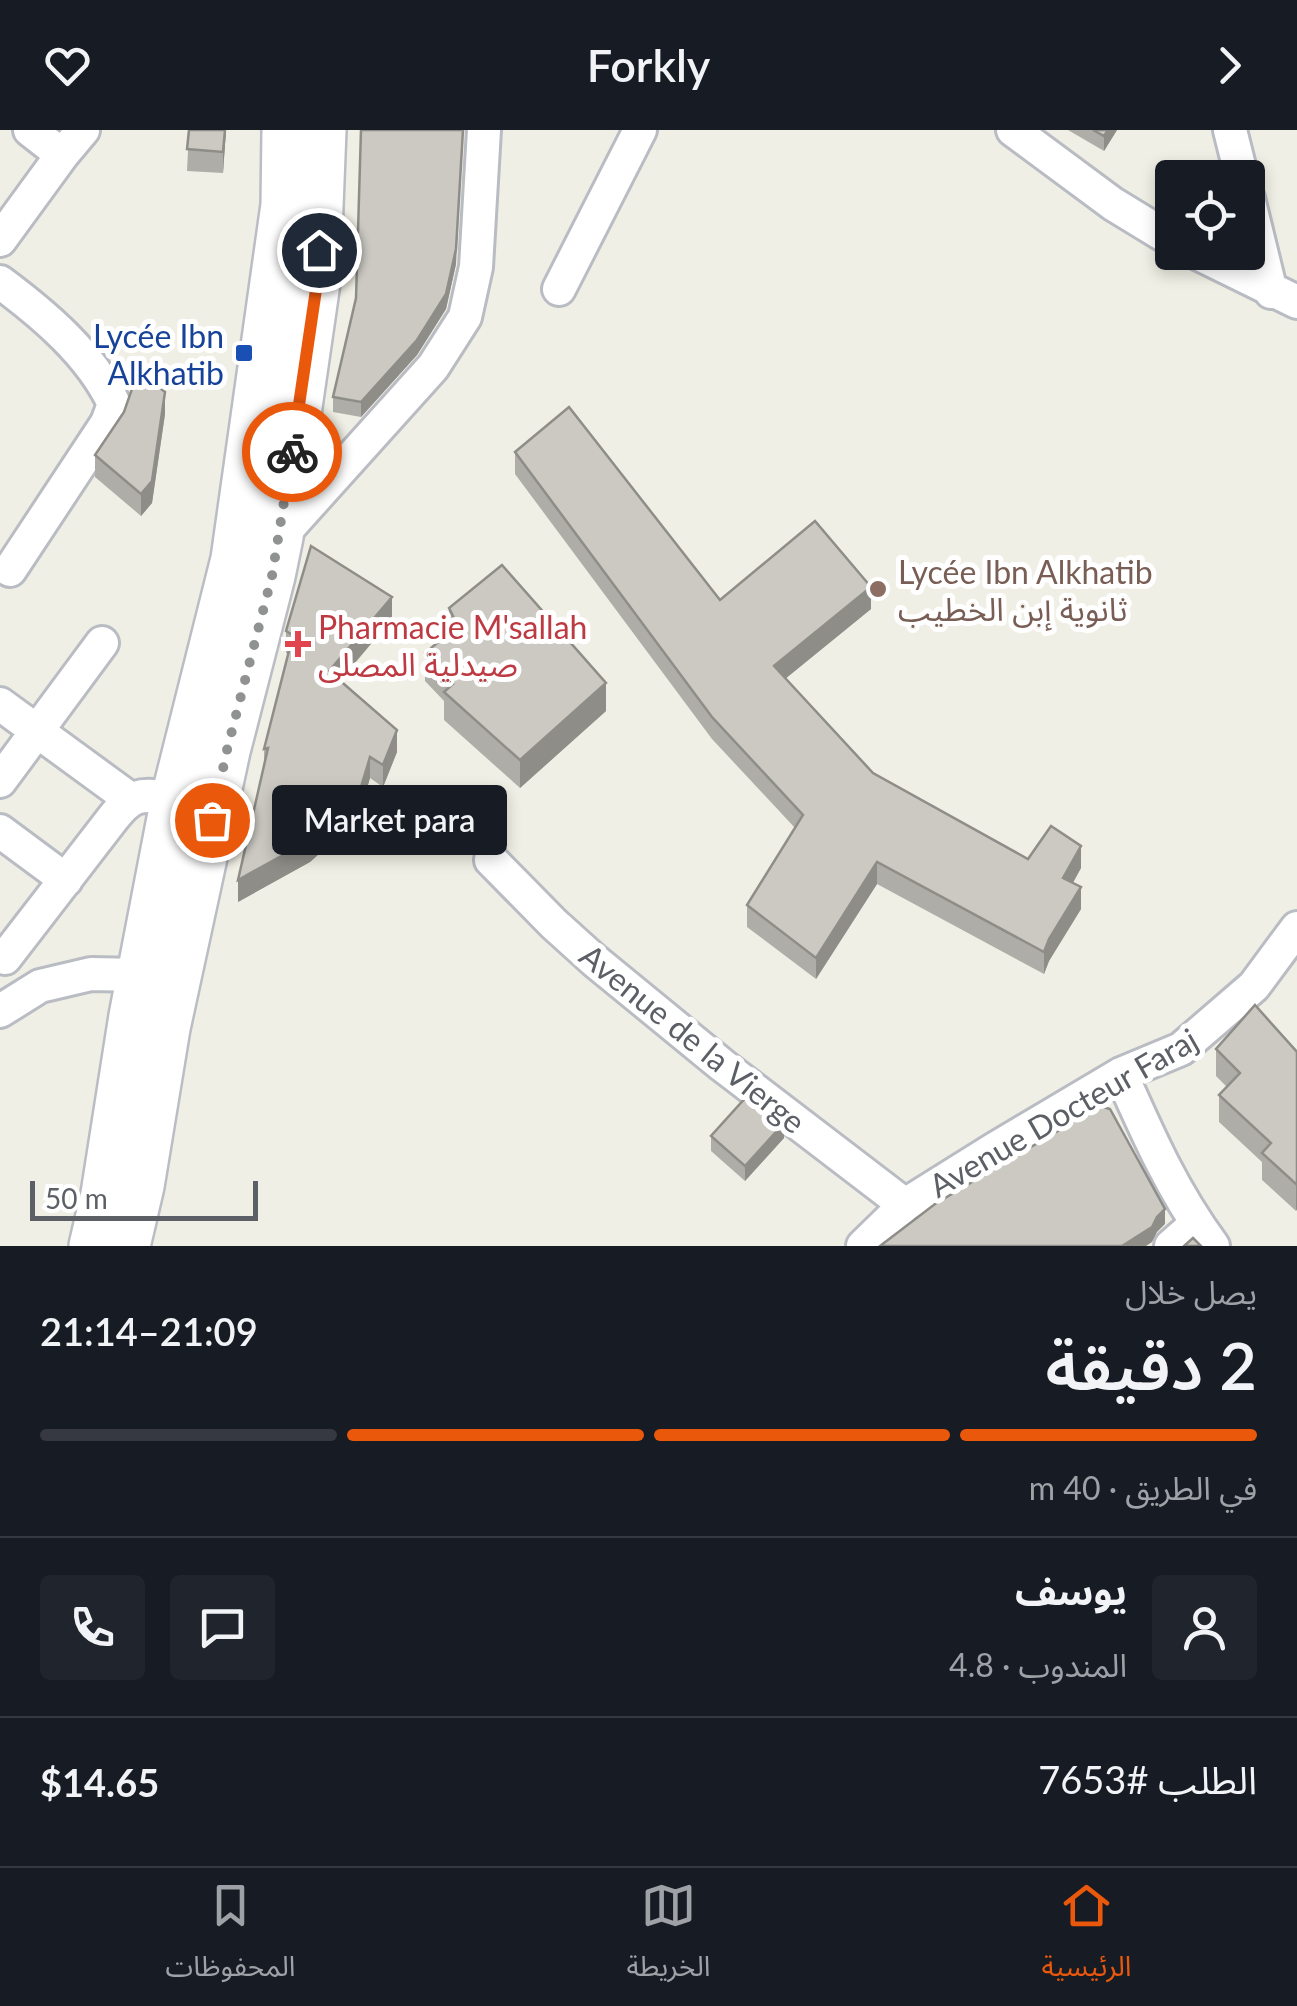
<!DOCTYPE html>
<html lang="ar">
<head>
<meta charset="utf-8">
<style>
	body { margin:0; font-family:Lato,"Noto Sans Arabic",sans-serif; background:#20242c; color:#f1f3f6; direction:rtl; height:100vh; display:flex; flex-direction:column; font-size:38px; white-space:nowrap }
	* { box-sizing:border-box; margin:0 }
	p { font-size:32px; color:#9ea1a6 }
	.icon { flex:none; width:55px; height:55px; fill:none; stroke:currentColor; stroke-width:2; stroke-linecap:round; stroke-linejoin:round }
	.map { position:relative; height:1116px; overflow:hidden; direction:ltr }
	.panel { display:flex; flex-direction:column; background:#171b24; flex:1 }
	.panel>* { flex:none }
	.buttons { position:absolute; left:1155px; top:30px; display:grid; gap:20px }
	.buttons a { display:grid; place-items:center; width:110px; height:110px; border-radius:10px; background:#171b24; box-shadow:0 5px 15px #0003; font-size:50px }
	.scale { position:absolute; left:30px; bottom:25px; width:228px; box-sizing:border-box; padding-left:10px; border:5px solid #5c6066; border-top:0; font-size:28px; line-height:35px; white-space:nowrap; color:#5c6066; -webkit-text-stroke:8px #fff; paint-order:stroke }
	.pin { position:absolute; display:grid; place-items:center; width:85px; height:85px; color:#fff; margin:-42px; border:5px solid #fff; border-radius:50%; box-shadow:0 2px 10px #0007 }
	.courier { position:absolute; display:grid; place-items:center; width:100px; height:100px; margin:-50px; border:8px solid #ea580c; border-radius:50%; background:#fff; color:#222; box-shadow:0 2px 12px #0007 }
	.bubble { position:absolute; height:70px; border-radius:10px; background:#171b24; box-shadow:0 5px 15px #0003; font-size:32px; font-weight:600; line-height:70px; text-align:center; direction:rtl }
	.headline em { font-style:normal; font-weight:600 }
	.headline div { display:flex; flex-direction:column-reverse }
	.headline { display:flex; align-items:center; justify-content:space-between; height:170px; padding:0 40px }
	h1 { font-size:65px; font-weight:600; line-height:75px }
	.bar { display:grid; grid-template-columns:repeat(4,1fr); gap:15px 10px; align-content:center; height:120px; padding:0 40px }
	.bar i { height:12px; border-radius:8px; background:#363941 }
	.bar .active { background:#ea580c }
	.bar p { grid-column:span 4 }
	.line { display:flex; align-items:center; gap:25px; padding:0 40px; border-top:2px solid #363941 }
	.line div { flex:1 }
	.round { display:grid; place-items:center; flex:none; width:105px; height:105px; border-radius:10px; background:#20242c }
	header { display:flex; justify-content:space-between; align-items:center; height:130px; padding:0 40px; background:#171b24; font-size:45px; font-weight:600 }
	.tab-bar { display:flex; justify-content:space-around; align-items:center; height:140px; border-top:2px solid #363941; background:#171b24; font-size:28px; color:#9ea1a6 }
	.tab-bar a { display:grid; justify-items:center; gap:5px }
	.tab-bar .active { color:#ea580c }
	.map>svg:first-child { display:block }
</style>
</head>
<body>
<header><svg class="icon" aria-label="forward" viewBox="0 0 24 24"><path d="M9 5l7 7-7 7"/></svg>Forkly<svg class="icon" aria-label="heart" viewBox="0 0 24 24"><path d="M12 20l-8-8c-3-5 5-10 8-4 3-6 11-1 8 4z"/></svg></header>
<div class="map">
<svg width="1297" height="1116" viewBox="0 0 1297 1116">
	<rect width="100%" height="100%" fill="#f0efe5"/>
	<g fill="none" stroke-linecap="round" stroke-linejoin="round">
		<g stroke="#b9bcc2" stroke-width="38">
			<path id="street" d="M30 0 62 25
				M1013 0 1113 74 1172 110
				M1230 0 1242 48
				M1248 68 1271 162
				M0 110 62 25 83 0
				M1195 122 1297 172
				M0 152C43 184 91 224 114 274L107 293 10 440
				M559 159 640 0
				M280 407 433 237 465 187 476 137 484 0
				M0 574 130 669
				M0 651 102 513
				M0 701 66 750
				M491 730 554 794 595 831 722 935 905 1075
				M5 828 113 688C134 661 142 665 174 668
				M0 881 40 856 91 844 140 845
				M1121 944C1148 1005 1173 1062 1213 1116
				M863 1116 905 1075 993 1020 1121 944 1181 919 1254 856 1297 798
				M1171 1116 1196 1094"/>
		</g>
		<g stroke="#babdc4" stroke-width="50">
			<path id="secondary" d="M92 1116 104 1064 132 886 174 668 234 429 284 75 285 0
				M127 1116 141 1056 167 898 227 621 272 446 280 407 317 153 323 0"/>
		</g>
		<use href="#street" stroke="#fff" stroke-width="32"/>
		<use href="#secondary" stroke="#fff" stroke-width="45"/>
	</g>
	<path fill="#afada7" d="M189 0H226L223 43 187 41Z
		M1068 0H1117L1104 21Z
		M456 134 446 179 417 225 361 287 333 282V267L356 168Z
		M165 284 152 373 141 386 95 347V325Z
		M515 322 720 470 871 479 786 548 873 643 1028 729 1081 738 1073 753 1081 779 1049 831 1044 844 877 754 816 849 747 797V775L795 698 712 609 515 344Z
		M449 478 606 581 520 658 444 590V571L425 551V523L449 504Z
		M392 489 340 551 397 622 383 657 370 648 358 689 310 732 238 772 264 635V619L288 524 286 523V501Z
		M1216 919 1297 922V1079L1296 1081 1262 1050V1032L1219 992V965L1227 957 1216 946Z
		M711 1006 784 1008 745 1051 711 1021Z"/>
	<path fill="#8e8d88" d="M225 0H226L223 43V22Z
		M463 0 456 134 446 179 417 225 361 287V272Z
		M1108 0H1117L1104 21V6Z
		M165 262V284L152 373 141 386V364Z
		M871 457V479L774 558V536Z
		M392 467V489L329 563V541Z
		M606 553V581L520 658V630Z
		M397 600V622L383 657V635Z
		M370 627V648L358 689 310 732 238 772V750Z
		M1081 716V738L1063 770V748Z
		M877 732V754L816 849V828Z
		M1081 757V779L1049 831 1044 844V822L1049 809Z
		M784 993V1008L745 1051V1036Z
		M1297 1052V1079L1296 1081V1054Z
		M1165 1079V1094L1157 1102 1152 1112 1146 1116H1122Z"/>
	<path fill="#cbc9c2" stroke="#8e8d88" stroke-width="2.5" d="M189 0H225L223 22 187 19Z
		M361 0H463L456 119 446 164 417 210 361 272 333 267 356 168Z
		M1093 0H1108L1104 6Z
		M142 243 165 262 152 351 141 364 95 325 124 282 134 253Z
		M569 277 720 470 815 391 871 457 774 536 873 643 1028 729 1051 696 1081 716 1063 748 1081 757 1049 809 1044 822 877 732 816 828 747 775 803 685 712 587 515 322Z
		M311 416 392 467 329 541 397 600 383 635 370 627 358 667 310 710 238 750 268 618 264 619 293 505 286 501Z
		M502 435 606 553 520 630 444 562 453 554 425 523 458 496 449 478Z
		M1255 875 1297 922V1052L1296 1054 1262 1023 1271 1013 1219 965 1240 943 1216 919Z
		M748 965 784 993 745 1036 711 1006Z
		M1100 976 1110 979 1165 1079 1157 1087 1152 1097 1122 1116H880L935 1074Z
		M1193 1108 1201 1116H1184Z"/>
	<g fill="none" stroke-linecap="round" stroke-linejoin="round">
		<path stroke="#909292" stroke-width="10" stroke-dasharray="0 18" d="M212 690 227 620 272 446 292 322"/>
		<path stroke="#ea580c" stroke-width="12" d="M292 322 317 153 319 120"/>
	</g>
	<rect fill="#1a4fb4" stroke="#fff" stroke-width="4" x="234" y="213" width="20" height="20" rx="5"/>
	<circle fill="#8d6e63" stroke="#fff" stroke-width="4" cx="878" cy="459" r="10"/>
	<path fill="#e0444e" stroke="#fff" stroke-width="4" d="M293 499h10v10h10v10h-10v10h-10v-10h-10v-10h10z"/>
	<g text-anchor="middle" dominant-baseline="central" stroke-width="10" stroke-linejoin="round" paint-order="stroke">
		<g font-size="32" fill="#164399" stroke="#fff" text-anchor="end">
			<text x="224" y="205">Lycée Ibn<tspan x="224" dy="37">Alkhatib</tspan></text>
		</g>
		<g font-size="32" fill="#785e54" stroke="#fff" text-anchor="start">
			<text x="898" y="441">Lycée Ibn Alkhatib<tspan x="898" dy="37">ثانوية إبن الخطيب</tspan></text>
		</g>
		<g font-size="32" fill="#be3a42" stroke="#fff" text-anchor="start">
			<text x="318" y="496">Pharmacie M'sallah<tspan x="318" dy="37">صيدلية المصلى</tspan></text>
		</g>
		<g font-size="32" fill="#5c6066" stroke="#fff">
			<text transform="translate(693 908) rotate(39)">Avenue de la Vierge</text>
			<text transform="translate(1063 982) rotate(-30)">Avenue Docteur Faraj</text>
		</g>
	</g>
</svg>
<div class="buttons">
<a><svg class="icon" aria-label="locate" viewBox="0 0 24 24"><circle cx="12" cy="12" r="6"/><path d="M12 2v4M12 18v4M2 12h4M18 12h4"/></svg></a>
</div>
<div class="scale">50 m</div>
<div class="pin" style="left:212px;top:690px;background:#ea580c"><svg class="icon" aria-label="bag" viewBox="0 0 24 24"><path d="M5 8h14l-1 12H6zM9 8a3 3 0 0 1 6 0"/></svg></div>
<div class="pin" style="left:319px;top:120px;background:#1f2937"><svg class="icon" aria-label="home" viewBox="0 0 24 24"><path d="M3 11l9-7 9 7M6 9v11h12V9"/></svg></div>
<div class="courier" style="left:292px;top:322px"><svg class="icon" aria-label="bike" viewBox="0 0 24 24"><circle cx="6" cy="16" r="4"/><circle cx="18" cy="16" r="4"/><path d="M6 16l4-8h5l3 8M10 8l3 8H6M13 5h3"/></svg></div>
<div class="bubble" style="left:272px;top:655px;width:235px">Market para</div>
</div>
<section class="panel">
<div class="headline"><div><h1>2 دقيقة</h1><p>يصل خلال</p></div><em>21:09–21:14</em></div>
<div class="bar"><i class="active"></i><i class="active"></i><i class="active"></i><i></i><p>في الطريق · 40 m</p></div>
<div class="line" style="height:180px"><a class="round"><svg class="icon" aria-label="person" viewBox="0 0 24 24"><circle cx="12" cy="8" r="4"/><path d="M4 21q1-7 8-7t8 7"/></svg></a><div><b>يوسف</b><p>المندوب · 4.8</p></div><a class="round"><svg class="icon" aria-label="chat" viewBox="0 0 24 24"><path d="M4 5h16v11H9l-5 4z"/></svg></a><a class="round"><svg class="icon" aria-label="phone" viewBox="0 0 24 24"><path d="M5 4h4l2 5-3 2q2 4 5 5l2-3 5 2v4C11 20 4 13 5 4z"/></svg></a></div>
<div class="line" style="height:130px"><div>الطلب #7653</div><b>$14.65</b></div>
</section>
<nav class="tab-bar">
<a class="active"><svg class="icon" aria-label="home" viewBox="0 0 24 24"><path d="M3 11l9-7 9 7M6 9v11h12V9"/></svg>الرئيسية</a>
<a><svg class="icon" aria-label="map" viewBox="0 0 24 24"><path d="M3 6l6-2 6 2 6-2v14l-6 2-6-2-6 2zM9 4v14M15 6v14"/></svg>الخريطة</a>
<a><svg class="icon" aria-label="saved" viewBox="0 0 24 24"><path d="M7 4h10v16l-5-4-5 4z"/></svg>المحفوظات</a>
</nav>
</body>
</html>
